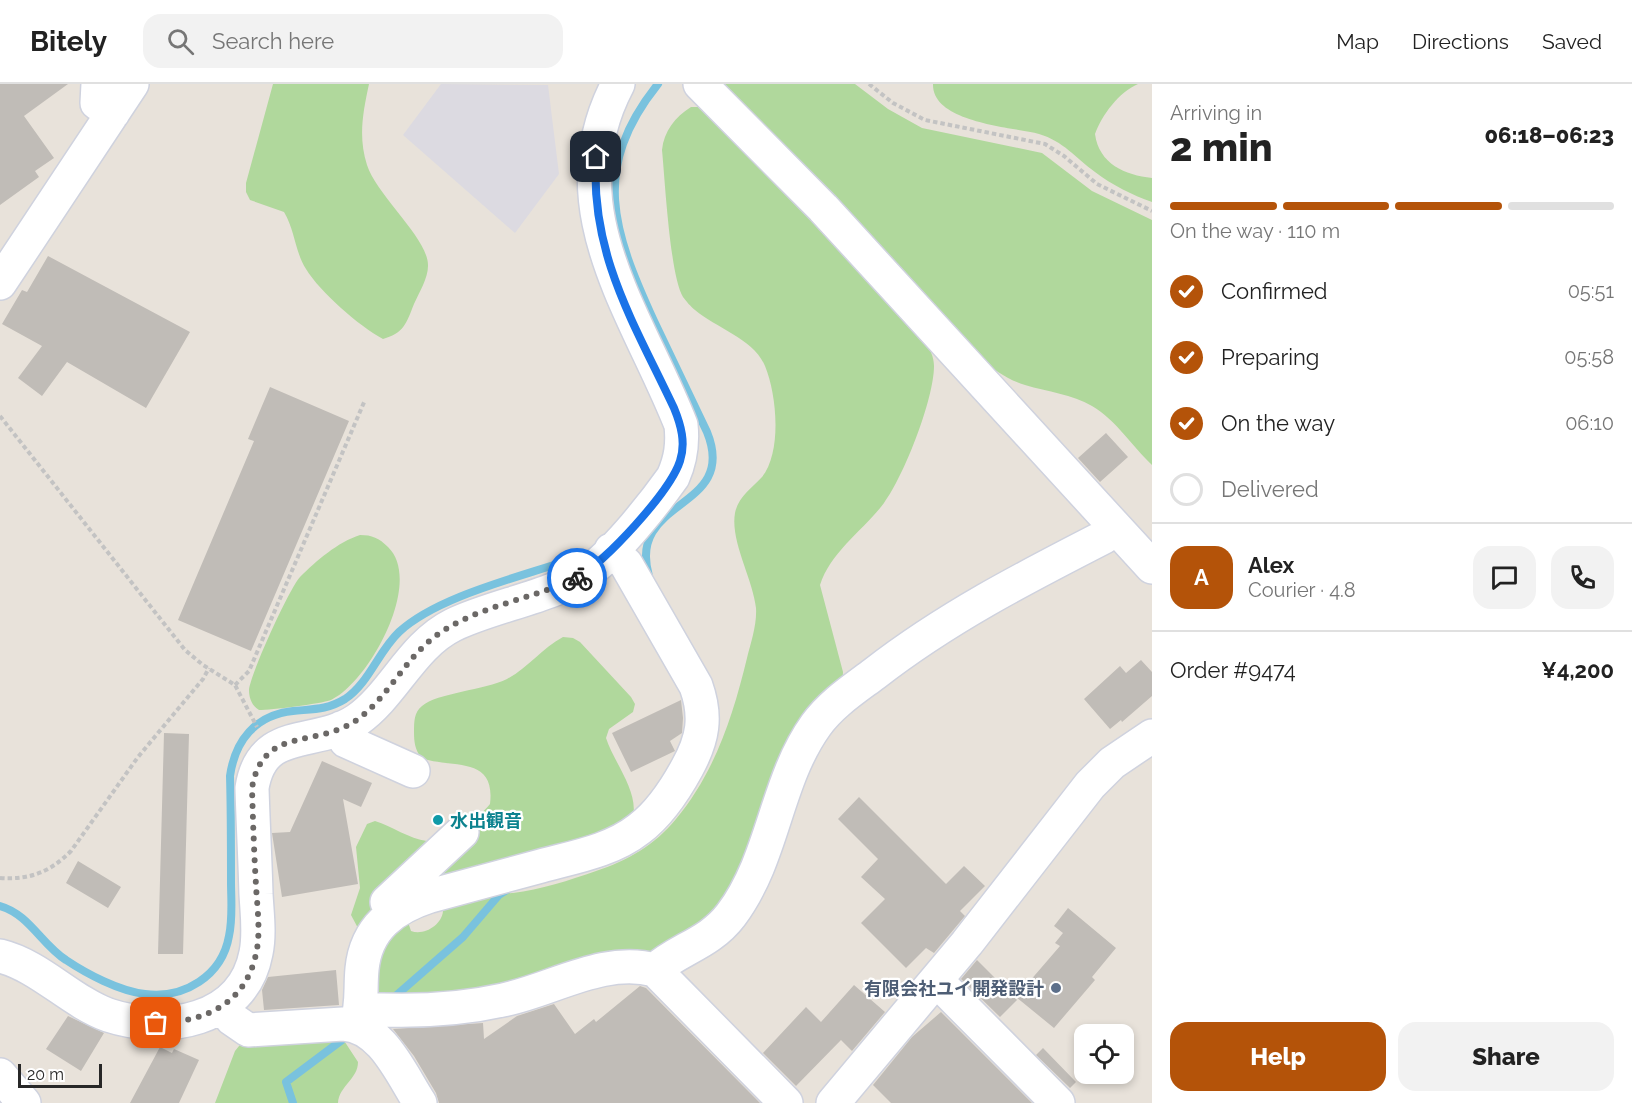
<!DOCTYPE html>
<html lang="en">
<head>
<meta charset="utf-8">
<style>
	body { margin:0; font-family:Raleway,"Noto Sans JP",sans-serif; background:#f2f2f2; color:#222; height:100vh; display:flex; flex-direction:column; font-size:22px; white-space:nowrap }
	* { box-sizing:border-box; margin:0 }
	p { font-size:20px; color:#767676 }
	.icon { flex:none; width:33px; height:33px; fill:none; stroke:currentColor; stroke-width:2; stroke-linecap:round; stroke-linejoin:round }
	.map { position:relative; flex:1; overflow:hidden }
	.panel { display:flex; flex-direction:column; background:#fff; width:480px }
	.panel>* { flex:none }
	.controls { position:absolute; left:1074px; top:940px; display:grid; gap:12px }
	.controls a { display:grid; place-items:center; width:60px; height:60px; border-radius:12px; background:#fff; box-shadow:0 3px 9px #0003; font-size:30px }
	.scale { position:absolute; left:18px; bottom:15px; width:84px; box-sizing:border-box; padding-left:6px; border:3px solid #272727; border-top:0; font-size:16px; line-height:21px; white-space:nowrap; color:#272727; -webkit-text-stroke:4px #fff; paint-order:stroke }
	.pin { position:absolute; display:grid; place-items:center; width:51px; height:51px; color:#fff; margin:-26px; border-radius:12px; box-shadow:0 3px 9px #0006 }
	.courier { position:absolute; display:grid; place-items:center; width:60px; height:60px; margin:-30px; border:4px solid #1a73e8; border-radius:50%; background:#fff; color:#222; box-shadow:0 2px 8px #0007 }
	.summary em { font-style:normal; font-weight:800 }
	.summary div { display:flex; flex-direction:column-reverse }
	.summary { display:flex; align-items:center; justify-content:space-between; height:102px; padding:0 18px }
	h1 { font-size:39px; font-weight:800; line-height:45px }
	.bar { display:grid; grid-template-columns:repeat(4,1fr); gap:9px 6px; align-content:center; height:72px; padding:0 18px }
	.bar i { height:8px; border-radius:4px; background:#e0e0e0 }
	.bar .on { background:#b45309 }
	.bar p { grid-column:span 4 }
	.line { display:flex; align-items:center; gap:15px; padding:0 18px; border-top:2px solid #e0e0e0 }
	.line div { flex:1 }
	.round { display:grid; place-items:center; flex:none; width:63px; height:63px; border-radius:18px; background:#f2f2f2 }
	ol { padding:0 18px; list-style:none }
	li { display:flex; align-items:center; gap:18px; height:66px }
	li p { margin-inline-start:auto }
	li .icon { padding:6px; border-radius:50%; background:#b45309; color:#fff; stroke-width:4 }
	li:last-child { color:#767676 }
	li i { width:33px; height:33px; border:3px solid #e0e0e0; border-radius:50% }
	.primary-button { display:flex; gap:12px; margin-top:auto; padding:12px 18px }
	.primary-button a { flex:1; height:69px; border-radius:18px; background:#b45309; color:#fff; font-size:24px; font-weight:800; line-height:69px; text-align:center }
	.primary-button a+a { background:#f2f2f2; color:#222 }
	header { display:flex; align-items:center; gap:36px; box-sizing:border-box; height:84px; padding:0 30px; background:#fff; border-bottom:2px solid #e0e0e0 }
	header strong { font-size:28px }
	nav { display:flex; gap:33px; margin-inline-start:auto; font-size:21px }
	.search { width:420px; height:54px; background:#f2f2f2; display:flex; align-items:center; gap:15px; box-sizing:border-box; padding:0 21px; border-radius:18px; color:#767676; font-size:22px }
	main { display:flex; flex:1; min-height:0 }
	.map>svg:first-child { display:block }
</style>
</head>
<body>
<header>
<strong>Bitely</strong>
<div class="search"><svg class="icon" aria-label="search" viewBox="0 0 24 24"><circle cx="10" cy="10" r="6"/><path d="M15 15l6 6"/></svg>Search here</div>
<nav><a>Map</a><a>Directions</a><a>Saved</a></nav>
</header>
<main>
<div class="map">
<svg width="1152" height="1019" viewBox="0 0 1152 1019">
	<rect width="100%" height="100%" fill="#e8e2da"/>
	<path fill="#dcdae1" d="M441 0 548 1 559 90 515 149 403 51Z"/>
	<path fill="#b0d89c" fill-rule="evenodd" d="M273 0H369C363 28 358 53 367 81 377 112 429 155 428 182 428 194 419 209 414 220 406 240 404 249 383 255 359 242 320 208 306 185 295 168 295 146 284 128L250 116 246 108V99Z
		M720 0H855L888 25 922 44 1042 69 1092 107 1152 136V381C1132 362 1116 336 1092 322 1072 310 1048 308 1025 301 1008 296 995 286 981 276Z
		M933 0H1138C1119 8 1102 31 1095 50 1099 80 1125 91 1152 94V118C1132 111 1112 101 1095 88 1076 74 1063 57 1039 50 1013 43 932 39 933 0Z
		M691 23H699L704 26 812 135 925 257C930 265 934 273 934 282 934 315 904 392 884 419 864 446 831 467 820 501L843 588 842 603 811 633 795 656 784 681 749 786 737 808 705 845 684 859 651 875H630L574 885 517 904 478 913 393 918 380 915C370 901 370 890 374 873 384 832 421 823 457 813 467 811 480 805 490 805 498 805 504 810 513 809 540 806 570 796 596 787 627 777 655 761 676 735 715 688 733 632 747 574 751 558 757 541 756 524 753 495 730 457 735 429 738 413 752 404 762 393 782 368 777 311 765 282 754 255 716 244 695 226 691 223 686 217 683 213 670 192 665 96 662 66 664 47 675 33 691 23ZM437 822 443 827C442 841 424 852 411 847L408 838 411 834Z
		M360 451C372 451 379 454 388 463 424 498 369 598 331 616 320 620 271 626 259 626 252 622 249 614 249 606 250 591 289 505 300 493 316 477 338 458 360 451Z
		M563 553 573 554 580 558 631 613 635 620 633 628 609 645 606 654C614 679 641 710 632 736L359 846 351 831 360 804 356 763 367 740 375 737C392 742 409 755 427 757 449 758 477 736 490 720 496 671 452 685 421 674 415 665 414 658 414 648 414 638 414 628 422 622 437 609 485 606 507 595 528 584 542 564 563 553Z
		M341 952 358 978C358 995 339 1002 338 1019H215L235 967 243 957Z"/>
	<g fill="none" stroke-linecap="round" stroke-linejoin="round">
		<path stroke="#79c2de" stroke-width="8" d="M649 492C626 413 739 427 707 348 689 311 672 274 654 237 613 147 590 85 658 0
			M0 822C29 830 42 861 66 876 87 890 119 907 145 910 184 915 222 892 229 852 233 834 231 815 231 797 231 762 231 727 230 692 235 657 255 631 293 627 313 625 327 626 345 615 369 599 378 568 399 548 437 513 516 494 566 477
			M391 916 463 853 499 811 510 804
			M293 1019 286 998 342 956"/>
	</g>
	<path fill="#c0bcb7" d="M0 0H68L24 32 54 74 35 87 39 93 0 121Z
		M48 172 190 248 146 324 67 278 42 312 18 294 42 262 2 240 22 206 27 208Z
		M270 303 349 337 251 567 178 536 254 357 248 355Z
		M1106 349 1128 373 1100 398 1078 374Z
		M1141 576 1152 588V612L1122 638 1121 636 1110 645 1084 615 1120 582 1126 589Z
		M681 616 683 634 682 649 670 657 675 667 631 688 612 649Z
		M164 649 189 650 183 870H158Z
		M322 677 372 699 361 723 343 715 358 800 282 813 272 749 290 748Z
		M859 713 946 800 964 782 985 802 960 827 965 832 934 869 926 864 906 884 861 839 885 815 861 793 878 775 838 735Z
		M78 777 121 803 108 824 66 799Z
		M1068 824 1116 864 1092 893 1095 896 1054 944 1016 913 1060 862 1055 859 1063 849 1054 842Z
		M977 876 1017 916 1000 933 961 895Z
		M336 886 339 921 264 926 262 906 268 893Z
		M854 901 885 928 852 967 841 956 796 1002 763 969 806 923 821 938Z
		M640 902 646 904 760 1019H439L436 1009 414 972 393 945 483 939 484 955 517 932 554 920 575 950 594 935 596 938Z
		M941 928 1032 1019H891L873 1001 912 953Z
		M68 932 104 949 81 987 46 965Z
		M160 963 172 969 174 965 199 976 179 1019H130Z
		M1043 964 1076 998 1070 1004 1036 971Z"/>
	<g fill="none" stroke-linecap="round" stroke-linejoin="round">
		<g stroke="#cfd2de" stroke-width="36">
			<path id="minor" d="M98 0 97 19 113 29
				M700 0 823 124 1152 483
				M0 199 132 0
				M341 644 346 657 413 687
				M392 824 387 818 462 748
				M0 872C40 882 70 917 108 931 165 950 243 938 256 869 260 850 257 829 256 810 255 774 253 739 252 704 262 641 316 664 357 636 394 610 411 562 453 541 496 520 555 513 592 485 619 464 653 421 673 393 681 375 683 360 681 341 637 229 553 123 618 0
				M655 886C678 865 709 860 731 831 774 774 775 698 816 641 831 620 854 605 874 590 946 534 1024 494 1104 453L1115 443
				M936 896 1058 1019
				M222 923 232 935 248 946 343 940C382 942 401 990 420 1019
				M361 925C408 928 458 926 503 916 552 906 604 872 655 886L786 1019
				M356 940C363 922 360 905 362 885 366 844 393 824 430 812 467 802 504 792 541 782 574 773 611 767 639 745 659 730 675 706 687 684 703 655 707 633 696 602L626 480 611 466
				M0 991 24 1019
				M833 1019 967 859 1090 701 1112 679 1152 652"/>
		</g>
		<path stroke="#c3c3c3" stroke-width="4" stroke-dasharray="4.5 3" stroke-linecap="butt" d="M869 0 893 19 925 36 1045 60 1064 72 1097 100 1152 127
			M0 332 185 566 203 581 235 601 257 643
			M235 601 249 587 365 316
			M0 794C30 796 50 788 71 767L138 673 203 595 209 584"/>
		<use href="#minor" stroke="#fff" stroke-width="33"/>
	</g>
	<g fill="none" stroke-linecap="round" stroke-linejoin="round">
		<path stroke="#6b6866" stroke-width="6" stroke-dasharray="0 10.8" d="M156 939C204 938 245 921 256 870 261 848 257 823 256 801 254 769 253 736 252 704 263 640 318 665 358 635 388 613 404 577 433 554 474 522 531 516 577 494"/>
		<path stroke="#1a73e8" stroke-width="8" d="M577 494C605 478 670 408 680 377 686 359 681 341 674 324 634 239 590 170 596 73"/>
	</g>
	<circle fill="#0f9aa8" stroke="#fff" stroke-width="2" cx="438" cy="736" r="6"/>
	<circle fill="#5c6f8a" stroke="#fff" stroke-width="2" cx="1056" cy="904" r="6"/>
	<g text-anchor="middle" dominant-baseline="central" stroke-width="4.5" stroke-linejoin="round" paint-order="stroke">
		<g font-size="18" font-weight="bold" fill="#0d838f" stroke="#fff" text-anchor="start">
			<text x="450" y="736">水出観音</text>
		</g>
		<g font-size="18" font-weight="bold" fill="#4e5e75" stroke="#fff" text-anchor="end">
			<text x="1044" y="904">有限会社ユイ開発設計</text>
		</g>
	</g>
</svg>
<div class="controls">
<a><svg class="icon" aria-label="locate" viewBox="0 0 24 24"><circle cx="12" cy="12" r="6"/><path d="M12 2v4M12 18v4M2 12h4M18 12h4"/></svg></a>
</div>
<div class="scale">20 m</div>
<div class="pin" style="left:156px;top:939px;background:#ea580c"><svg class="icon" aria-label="bag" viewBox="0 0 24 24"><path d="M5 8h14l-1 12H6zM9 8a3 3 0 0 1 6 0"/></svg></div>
<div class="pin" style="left:596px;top:73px;background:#1f2937"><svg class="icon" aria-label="home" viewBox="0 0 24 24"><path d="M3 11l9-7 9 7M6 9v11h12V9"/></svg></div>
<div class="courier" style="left:577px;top:494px"><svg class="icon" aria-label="bike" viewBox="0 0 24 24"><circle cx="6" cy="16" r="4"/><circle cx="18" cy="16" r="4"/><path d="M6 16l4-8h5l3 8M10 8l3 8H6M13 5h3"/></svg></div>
</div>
<section class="panel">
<div class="summary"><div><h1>2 min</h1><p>Arriving in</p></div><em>06:18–06:23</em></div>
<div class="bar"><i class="on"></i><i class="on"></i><i class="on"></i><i></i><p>On the way · 110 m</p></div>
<ol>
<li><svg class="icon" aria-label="check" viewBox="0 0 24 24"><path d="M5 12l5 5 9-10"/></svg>Confirmed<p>05:51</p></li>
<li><svg class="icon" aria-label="check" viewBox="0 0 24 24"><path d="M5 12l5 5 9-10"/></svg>Preparing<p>05:58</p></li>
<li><svg class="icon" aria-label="check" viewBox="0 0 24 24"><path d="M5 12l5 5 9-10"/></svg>On the way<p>06:10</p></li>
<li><i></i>Delivered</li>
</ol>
<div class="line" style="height:108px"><b class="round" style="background:#b45309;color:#fff">A</b><div><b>Alex</b><p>Courier · 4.8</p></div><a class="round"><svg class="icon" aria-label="chat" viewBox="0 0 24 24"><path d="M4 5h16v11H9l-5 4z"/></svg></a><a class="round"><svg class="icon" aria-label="phone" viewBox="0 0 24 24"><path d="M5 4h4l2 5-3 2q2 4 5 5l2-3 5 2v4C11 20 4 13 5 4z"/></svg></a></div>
<div class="line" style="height:78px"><div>Order #9474</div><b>¥4,200</b></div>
<div class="primary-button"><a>Help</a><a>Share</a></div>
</section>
</main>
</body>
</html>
